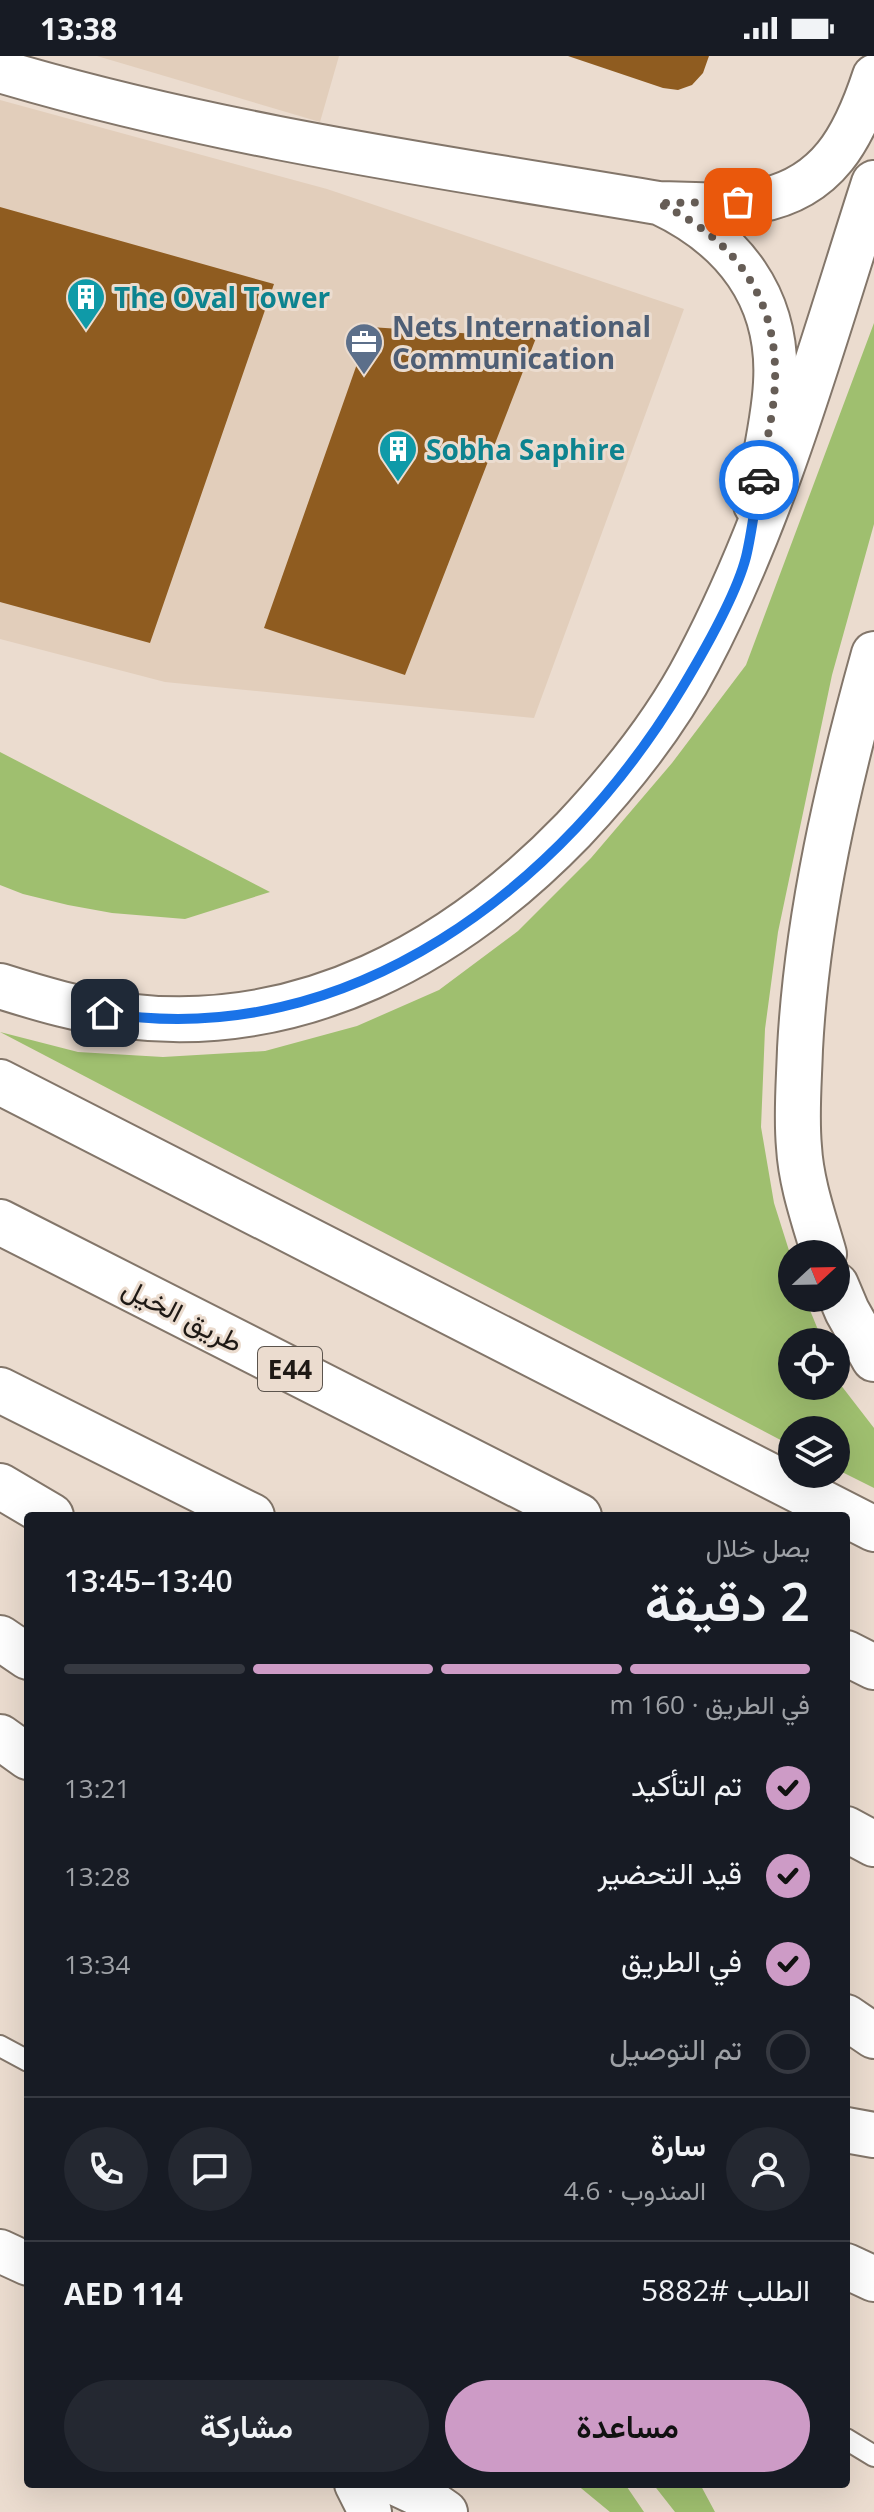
<!DOCTYPE html>
<html lang="ar">
<head>
<meta charset="utf-8">
<style>
	body { margin:0; font-family:"Open Sans",Vazirmatn,sans-serif; background:#242831; color:#f1f3f6; direction:rtl; height:100vh; display:flex; flex-direction:column; font-size:30px; white-space:nowrap }
	* { box-sizing:border-box; margin:0 }
	p { font-size:26px; color:#9ea1a6 }
	.icon { flex:none; width:44px; height:44px; fill:none; stroke:currentColor; stroke-width:2; stroke-linecap:round; stroke-linejoin:round }
	.map { position:relative; flex:1; overflow:hidden; direction:ltr }
	.sheet { position:absolute; left:24px; top:1456px; width:826px; height:976px; display:flex; flex-direction:column; background:#171b24; border-radius:8px; box-shadow:0 8px 32px #0002; direction:rtl }
	.sheet>* { flex:none }
	.needle { width:52px; rotate:68deg }
	.fabs { position:absolute; left:778px; top:1184px; display:grid; gap:16px }
	.fabs a { display:grid; place-items:center; width:72px; height:72px; border-radius:50%; background:#171b24; box-shadow:0 8px 32px #0002; font-size:40px }
	.pin { position:absolute; display:grid; place-items:center; width:68px; height:68px; color:#fff; margin:-34px; border-radius:16px; box-shadow:0 4px 12px #0006 }
	.courier { position:absolute; display:grid; place-items:center; width:80px; height:80px; margin:-40px; border:6px solid #1a73e8; border-radius:50%; background:#fff; color:#222; box-shadow:0 2px 10px #0007 }
	.overview em { font-style:normal; font-weight:600 }
	.overview div { display:flex; flex-direction:column-reverse }
	.overview { display:flex; align-items:center; justify-content:space-between; height:136px; padding:0 40px }
	h1 { font-size:52px; font-weight:600; line-height:60px }
	.bar { display:grid; grid-template-columns:repeat(4,1fr); gap:12px 8px; align-content:center; height:96px; padding:0 40px }
	.bar i { height:10px; border-radius:6px; background:#363941 }
	.bar .active { background:#cd9bc6 }
	.bar p { grid-column:span 4 }
	.line { display:flex; align-items:center; gap:20px; padding:0 40px; border-top:2px solid #363941 }
	.line div { flex:1 }
	.round { display:grid; place-items:center; flex:none; width:84px; height:84px; border-radius:42px; background:#242831 }
	ol { padding:0 40px; list-style:none }
	li { display:flex; align-items:center; gap:24px; height:88px }
	li p { margin-inline-start:auto }
	li .icon { padding:8px; border-radius:50%; background:#cd9bc6; color:#111; stroke-width:4 }
	li:last-child { color:#9ea1a6 }
	li i { width:44px; height:44px; border:4px solid #363941; border-radius:50% }
	.cta { display:flex; gap:16px; margin-top:auto; padding:16px 40px }
	.cta a { flex:1; height:92px; border-radius:48px; background:#cd9bc6; color:#111; font-size:32px; font-weight:600; line-height:92px; text-align:center }
	.cta a+a { background:#242831; color:#f1f3f6 }
	.status { display:flex; justify-content:space-between; align-items:center; height:56px; padding:0 40px; background:#171b24; direction:ltr }
	.status svg { height:22px; fill:currentColor }
	.map>svg:first-child { display:block }
</style>
</head>
<body>
<div class="status"><b>13:38</b><svg viewBox="0 0 49 12"><path d="M0 12V9h3v3zM5 12V6h3v6zM10 12V3h3v9zM15 12V0h3v12zM26 1h20v11H26zM47 4h2v5h-2z"/></svg></div>
<div class="map">
<svg width="874" height="2456" viewBox="0 0 874 2456">
	<rect width="100%" height="100%" fill="#ebdccf"/>
	<path fill="#e2cebb" d="M97 0H339L320 66Z
		M0 44 327 133 684 253 534 662 165 626 0 583Z"/>
	<path fill="#9fbf6f" d="M874 267V468L832 619 778 876 765 973 761 1071 774 1147 792 1204V1242H805L823 1286H792V1330H836V1318L840 1328 874 1372V1432L836 1413V1374H792V1390L0 976 78 996 163 1001 265 995 357 970 439 934 518 875 591 802 672 707 746 609Z
		M0 696 270 836 185 863 112 857 68 849 23 838 0 829Z
		M576 2428H625L644 2456H610Z
		M653 2428H700L715 2456H675Z"/>
	<path fill="#8f5c20" d="M568 0H709L703 17 692 29 678 34 663 32Z
		M0 151 274 228 150 587 0 546Z
		M370 271 536 282 405 619 264 572Z"/>
	<g fill="none" stroke-linecap="round" stroke-linejoin="round">
		<g stroke="#83766a" stroke-width="24">
			<path id="service" d="M0 1990 28 2005
				M846 2383 874 2400"/>
		</g>
		<g stroke="#83766a" stroke-width="46">
			<path id="minor" d="M0 15C215 79 437 110 658 147 690 147 726 151 758 145 828 132 854 81 874 20
				M659 147C733 182 780 241 775 327 773 367 762 409 755 449
				M0 2195 28 2208
				M356 2428 370 2456
				M396 2428 426 2442 446 2456"/>
		</g>
		<g stroke="#83766a" stroke-width="48">
			<path id="tertiary" d="M0 930C41 943 82 955 125 960 302 981 454 897 573 774 621 723 666 667 698 605 777 455 822 288 874 127
				M824 1198C814 1163 801 1127 799 1091 796 1059 799 1026 800 993 807 860 838 727 874 598
				M836 1229 847 1255 874 1303"/>
		</g>
		<g stroke="#83766a" stroke-width="48">
			<path id="motorway" d="M0 1026 874 1473
				M0 1166 579 1460
				M0 1334 252 1460
				M0 1430 51 1460
				M0 1582 28 1601
				M846 1597 874 1611
				M0 1681 28 1701
				M846 1773 874 1788
				M846 1961 874 1980
				M846 2074 874 2079
				M846 2210 874 2223"/>
		</g>
		<use href="#service" stroke="#fff" stroke-width="20"/>
		<use href="#minor" stroke="#fff" stroke-width="42"/>
		<use href="#tertiary" stroke="#fff" stroke-width="44"/>
		<use href="#motorway" stroke="#fff" stroke-width="44"/>
	</g>
	<g fill="none" stroke-linecap="round" stroke-linejoin="round">
		<path stroke="#665d56" stroke-width="8" stroke-dasharray="0 14.4" d="M738 146 658 147C733 182 778 240 775 326 774 358 765 392 759 424"/>
		<path stroke="#1a73e8" stroke-width="10" d="M105 957C349 997 563 830 682 632 703 597 736 540 746 501 752 476 755 449 759 424"/>
	</g>
	<defs>
		<g id="building-pin" transform="scale(2)"><path d="M0 17L-7.5 6A9.5 9.5 0 1 1 7.5 6Z" fill="#0f9aa8" stroke="#ebdccf"/><path d="M-4-6H4V6H1V3H-1V6H-4ZM-2.5-4.3h1.7v1.8h-1.7ZM.8-4.3h1.7v1.8H.8ZM-2.5-1h1.7V.8h-1.7ZM.8-1h1.7V.8H.8Z" fill="#fff"/></g>
		<g id="office-pin" transform="scale(2)"><path d="M0 17L-7.5 6A9.5 9.5 0 1 1 7.5 6Z" fill="#5c6f8a" stroke="#ebdccf"/><path d="M-6-3h4V-5.5h4V-3h4V5H-6ZM-1-4.5V-3h2v-1.5ZM-6 0V1H6V0Z" fill="#fff"/></g>
	</defs>
	<g fill-rule="evenodd">
		<use href="#building-pin" x="86" y="241"/>
		<use href="#office-pin" x="364" y="286"/>
		<use href="#building-pin" x="398" y="393"/>
	</g>
	<g text-anchor="middle" dominant-baseline="central" stroke-width="6" stroke-linejoin="round" paint-order="stroke">
		<rect fill="#ebdccf" stroke="#5c544d" stroke-width="2" x="258" y="1291" width="64" height="44" rx="6"/>
		<g font-size="26" font-weight="bold" fill="#1e1915">
			<text x="290" y="1313">E44</text>
		</g>
		<g font-size="28" font-weight="bold" fill="#0d838f" stroke="#ebdccf" text-anchor="start">
			<text x="114" y="241">The Oval Tower</text>
			<text x="426" y="393">Sobha Saphire</text>
		</g>
		<g font-size="28" font-weight="bold" fill="#4e5e75" stroke="#ebdccf" text-anchor="start">
			<text x="392" y="270">Nets International<tspan x="392" dy="32">Communication</tspan></text>
		</g>
		<g font-size="28" fill="#1e1915" stroke="#ebdccf">
			<text transform="translate(183 1258) rotate(27)">طريق الخيل</text>
		</g>
	</g>
</svg>
<div class="fabs">
<a><svg class="needle" viewBox="-14 -14 28 28"><path d="M0-13l5 13h-10z" fill="#e53935"/><path d="M0 13l5-13h-10z" fill="#9ea1a6"/></svg></a>
<a><svg class="icon" aria-label="locate" viewBox="0 0 24 24"><circle cx="12" cy="12" r="6"/><path d="M12 2v4M12 18v4M2 12h4M18 12h4"/></svg></a>
<a><svg class="icon" aria-label="layers" viewBox="0 0 24 24"><path d="M12 4l9 5-9 5-9-5zM3 14l9 5 9-5"/></svg></a>
</div>
<div class="pin" style="left:738px;top:146px;background:#ea580c"><svg class="icon" aria-label="bag" viewBox="0 0 24 24"><path d="M5 8h14l-1 12H6zM9 8a3 3 0 0 1 6 0"/></svg></div>
<div class="pin" style="left:105px;top:957px;background:#1f2937"><svg class="icon" aria-label="home" viewBox="0 0 24 24"><path d="M3 11l9-7 9 7M6 9v11h12V9"/></svg></div>
<div class="courier" style="left:759px;top:424px"><svg class="icon" aria-label="car" viewBox="0 0 24 24"><path d="M5 17H2v-5l4-1 3-4h7l3 4 3 1v5h-3M9 17h6M6 11h13"/><circle cx="7" cy="17" r="2"/><circle cx="17" cy="17" r="2"/></svg></div>
<section class="sheet">
<div class="overview"><div><h1>2 دقيقة</h1><p>يصل خلال</p></div><em>13:40–13:45</em></div>
<div class="bar"><i class="active"></i><i class="active"></i><i class="active"></i><i></i><p>في الطريق · 160 m</p></div>
<ol>
<li><svg class="icon" aria-label="check" viewBox="0 0 24 24"><path d="M5 12l5 5 9-10"/></svg>تم التأكيد<p>13:21</p></li>
<li><svg class="icon" aria-label="check" viewBox="0 0 24 24"><path d="M5 12l5 5 9-10"/></svg>قيد التحضير<p>13:28</p></li>
<li><svg class="icon" aria-label="check" viewBox="0 0 24 24"><path d="M5 12l5 5 9-10"/></svg>في الطريق<p>13:34</p></li>
<li><i></i>تم التوصيل</li>
</ol>
<div class="line" style="height:144px"><a class="round"><svg class="icon" aria-label="person" viewBox="0 0 24 24"><circle cx="12" cy="8" r="4"/><path d="M4 21q1-7 8-7t8 7"/></svg></a><div><b>سارة</b><p>المندوب · 4.6</p></div><a class="round"><svg class="icon" aria-label="chat" viewBox="0 0 24 24"><path d="M4 5h16v11H9l-5 4z"/></svg></a><a class="round"><svg class="icon" aria-label="phone" viewBox="0 0 24 24"><path d="M5 4h4l2 5-3 2q2 4 5 5l2-3 5 2v4C11 20 4 13 5 4z"/></svg></a></div>
<div class="line" style="height:104px"><div>الطلب #5882</div><b>AED 114</b></div>
<div class="cta"><a>مساعدة</a><a>مشاركة</a></div>
</section>
</div>
</body>
</html>
